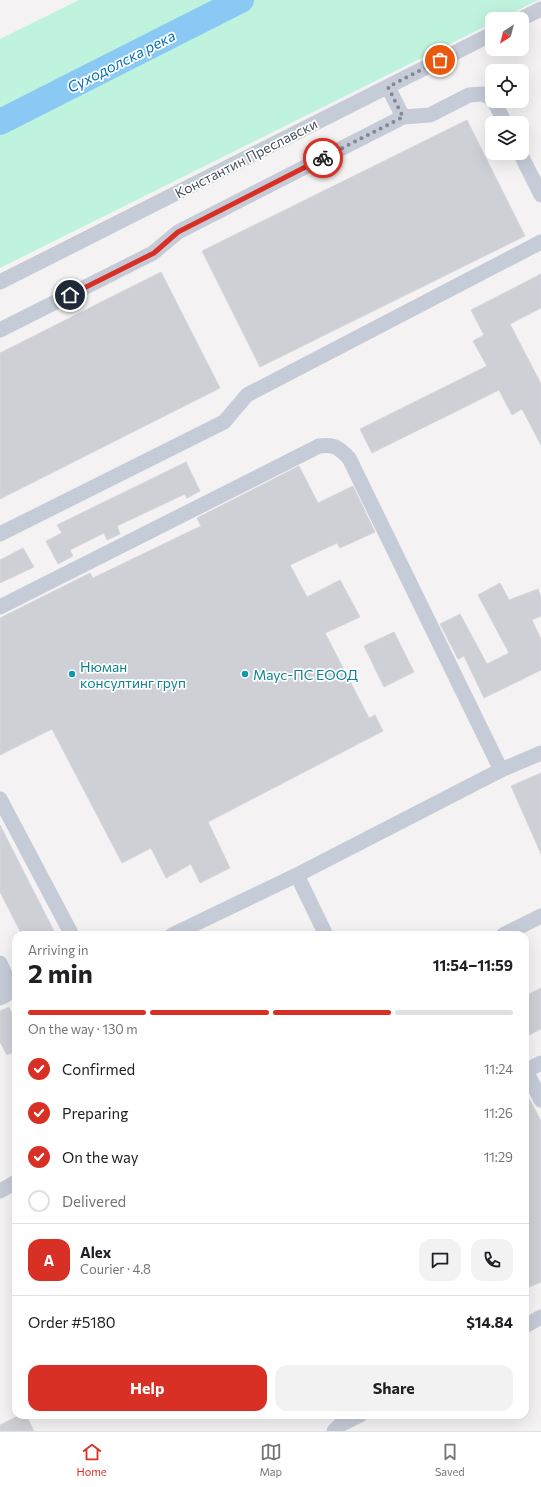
<!DOCTYPE html>
<html lang="en">
<head>
<meta charset="utf-8">
<style>
	body { margin:0; font-family:Commissioner,sans-serif; background:#f2f2f2; color:#202124; height:100vh; display:flex; flex-direction:column; font-size:15px; white-space:nowrap }
	* { box-sizing:border-box; margin:0 }
	p { font-size:13px; color:#757577 }
	.icon { flex:none; width:22px; height:22px; fill:none; stroke:currentColor; stroke-width:2; stroke-linecap:round; stroke-linejoin:round }
	.map { position:relative; flex:1; overflow:hidden }
	.sheet { position:absolute; left:12px; top:931px; width:517px; height:488px; display:flex; flex-direction:column; background:#fff; border-radius:12px; box-shadow:0 4px 16px #0002 }
	.sheet>* { flex:none }
	.needle { width:26px; rotate:216deg }
	.buttons { position:absolute; left:485px; top:12px; display:grid; gap:8px }
	.buttons a { display:grid; place-items:center; width:44px; height:44px; border-radius:8px; background:#fff; box-shadow:0 4px 16px #0002; font-size:20px }
	.pin { position:absolute; display:grid; place-items:center; width:34px; height:34px; color:#fff; margin:-17px; border:2px solid #fff; border-radius:50%; box-shadow:0 1px 4px #0007 }
	.courier { position:absolute; display:grid; place-items:center; width:40px; height:40px; margin:-20px; border:3px solid #d93025; border-radius:50%; background:#fff; color:#222; box-shadow:0 1px 5px #0007 }
	.headline em { font-style:normal; font-weight:700 }
	.headline div { display:flex; flex-direction:column-reverse }
	.headline { display:flex; align-items:center; justify-content:space-between; height:68px; padding:0 16px }
	h1 { font-size:26px; font-weight:700; line-height:30px }
	.bar { display:grid; grid-template-columns:repeat(4,1fr); gap:6px 4px; align-content:center; height:48px; padding:0 16px }
	.bar i { height:5px; border-radius:3px; background:#e0e0e0 }
	.bar .selected { background:#d93025 }
	.bar p { grid-column:span 4 }
	.line { display:flex; align-items:center; gap:10px; padding:0 16px; border-top:1px solid #e0e0e0 }
	.line div { flex:1 }
	.round { display:grid; place-items:center; flex:none; width:42px; height:42px; border-radius:12px; background:#f2f2f2 }
	ol { padding:0 16px; list-style:none }
	li { display:flex; align-items:center; gap:12px; height:44px }
	li p { margin-inline-start:auto }
	li .icon { padding:4px; border-radius:50%; background:#d93025; color:#fff; stroke-width:4 }
	li:last-child { color:#757577 }
	li i { width:22px; height:22px; border:2px solid #e0e0e0; border-radius:50% }
	.primary-button { display:flex; gap:8px; margin-top:auto; padding:8px 16px }
	.primary-button a { flex:1; height:46px; border-radius:12px; background:#d93025; color:#fff; font-size:16px; font-weight:700; line-height:46px; text-align:center }
	.primary-button a+a { background:#f2f2f2; color:#202124 }
	.tab-bar { display:flex; justify-content:space-around; align-items:center; height:56px; border-top:1px solid #e0e0e0; background:#fff; font-size:11px; color:#757577 }
	.tab-bar a { display:grid; justify-items:center; gap:2px }
	.tab-bar .selected { color:#d93025 }
	.map>svg:first-child { display:block }
</style>
</head>
<body>
<div class="map">
<svg width="541" height="1431" viewBox="0 0 541 1431">
	<rect width="100%" height="100%" fill="#f4f2f2"/>
	<path fill="#bff3dd" d="M79 0H538L500 19H492V23L0 268V39Z"/>
	<g fill="none" stroke-linecap="round" stroke-linejoin="round">
		<path stroke="#8ac9f3" stroke-width="26" d="M0 122 241 0"/>
	</g>
	<path fill="#ced0d6" stroke="#d6d6de" d="M467 120 525 236 260 367 202 251Z
		M161 272 220 388 0 499V353Z
		M541 274V308L510 324 541 384V445L522 409 512 415 499 390 372 453 360 429 487 366 473 341 484 335 471 310Z
		M186 462 200 491 187 498 185 494 117 526 120 534 107 540 104 533 70 550 73 556 58 564 46 541 62 533 57 525Z
		M299 466 318 503 353 486 375 532 340 548 337 543 290 565 307 597 340 580 360 617 325 633 369 718 375 715 383 731 208 822 230 868 200 883 191 864 166 878 151 848 122 863 52 729 0 755V618L90 573 93 578 201 526 197 518Z
		M23 548 34 567 0 583V560Z
		M500 583 509 600 538 589 541 598V616L532 620 541 639V670L484 698 464 656 458 659 440 624 460 614 487 664 509 653 478 595Z
		M394 632 414 672 384 687 364 646Z
		M541 773V854L511 786Z
		M0 825 56 935H22L0 892Z
		M541 988V1029L525 1037V996Z
		M9 1007 16 1022V1051L7 1055 0 1042V1011Z
		M525 1091 541 1121V1282L525 1289Z
		M20 1415H26L34 1431H0V1425Z"/>
	<g fill="none" stroke-linecap="round" stroke-linejoin="round">
		<path stroke="#c5cbd7" stroke-width="15" d="M521 19 541 9
			M388 87 403 117
			M494 101 505 123
			M520 153 541 195
			M0 282 492 34
			M0 330 153 253 178 232 403 117 430 115 469 95 483 94 492 99
			M0 534 224 422 247 395 541 242
			M0 607 319 446C334 444 338 447 349 458L501 770
			M0 799 72 935
			M297 875 326 935
			M172 935 297 875 501 770 541 753
			M503 935 541 916
			M0 963 6 976V995L0 998
			M525 1071 541 1063
			M526 1071 541 1100
			M0 1191 16 1182
			M525 1326 541 1317
			M334 1431 340 1425 360 1415"/>
	</g>
	<g fill="none" stroke-linecap="round" stroke-linejoin="round">
		<path stroke="#848994" stroke-width="4" stroke-dasharray="0 7.2" d="M323 158 403 117 388 87 440 60"/>
		<path stroke="#d93025" stroke-width="5" d="M70 295 154 253 178 232 323 158"/>
	</g>
	<g fill="#0f9aa8" stroke="#fff" stroke-width="1.5">
		<circle cx="72" cy="674" r="4"/>
		<circle cx="245" cy="674" r="4"/>
	</g>
	<g text-anchor="middle" dominant-baseline="central" stroke-width="3.5" stroke-linejoin="round" paint-order="stroke">
		<g font-size="14" fill="#485061" stroke="#fff">
			<text transform="translate(246 158) rotate(-27)">Константин Преславски</text>
		</g>
		<g font-size="14" fill="#0d838f" stroke="#fff" text-anchor="start">
			<text x="80" y="666">Нюман<tspan x="80" dy="16">консултинг груп</tspan></text>
			<text x="253" y="674">Маус-ПС ЕООД</text>
		</g>
		<g font-size="15" font-style="italic" fill="#0370ba" stroke="#fff">
			<text transform="translate(121 61) rotate(-27)">Суходолска река</text>
		</g>
	</g>
</svg>
<div class="buttons">
<a><svg class="needle" viewBox="-14 -14 28 28"><path d="M0-13l5 13h-10z" fill="#e53935"/><path d="M0 13l5-13h-10z" fill="#757577"/></svg></a>
<a><svg class="icon" aria-label="locate" viewBox="0 0 24 24"><circle cx="12" cy="12" r="6"/><path d="M12 2v4M12 18v4M2 12h4M18 12h4"/></svg></a>
<a><svg class="icon" aria-label="layers" viewBox="0 0 24 24"><path d="M12 4l9 5-9 5-9-5zM3 14l9 5 9-5"/></svg></a>
</div>
<div class="pin" style="left:440px;top:60px;background:#ea580c"><svg class="icon" aria-label="bag" viewBox="0 0 24 24"><path d="M5 8h14l-1 12H6zM9 8a3 3 0 0 1 6 0"/></svg></div>
<div class="pin" style="left:70px;top:295px;background:#1f2937"><svg class="icon" aria-label="home" viewBox="0 0 24 24"><path d="M3 11l9-7 9 7M6 9v11h12V9"/></svg></div>
<div class="courier" style="left:323px;top:158px"><svg class="icon" aria-label="bike" viewBox="0 0 24 24"><circle cx="6" cy="16" r="4"/><circle cx="18" cy="16" r="4"/><path d="M6 16l4-8h5l3 8M10 8l3 8H6M13 5h3"/></svg></div>
<section class="sheet">
<div class="headline"><div><h1>2 min</h1><p>Arriving in</p></div><em>11:54–11:59</em></div>
<div class="bar"><i class="selected"></i><i class="selected"></i><i class="selected"></i><i></i><p>On the way · 130 m</p></div>
<ol>
<li><svg class="icon" aria-label="check" viewBox="0 0 24 24"><path d="M5 12l5 5 9-10"/></svg>Confirmed<p>11:24</p></li>
<li><svg class="icon" aria-label="check" viewBox="0 0 24 24"><path d="M5 12l5 5 9-10"/></svg>Preparing<p>11:26</p></li>
<li><svg class="icon" aria-label="check" viewBox="0 0 24 24"><path d="M5 12l5 5 9-10"/></svg>On the way<p>11:29</p></li>
<li><i></i>Delivered</li>
</ol>
<div class="line" style="height:72px"><b class="round" style="background:#d93025;color:#fff">A</b><div><b>Alex</b><p>Courier · 4.8</p></div><a class="round"><svg class="icon" aria-label="chat" viewBox="0 0 24 24"><path d="M4 5h16v11H9l-5 4z"/></svg></a><a class="round"><svg class="icon" aria-label="phone" viewBox="0 0 24 24"><path d="M5 4h4l2 5-3 2q2 4 5 5l2-3 5 2v4C11 20 4 13 5 4z"/></svg></a></div>
<div class="line" style="height:52px"><div>Order #5180</div><b>$14.84</b></div>
<div class="primary-button"><a>Help</a><a>Share</a></div>
</section>
</div>
<nav class="tab-bar">
<a class="selected"><svg class="icon" aria-label="home" viewBox="0 0 24 24"><path d="M3 11l9-7 9 7M6 9v11h12V9"/></svg>Home</a>
<a><svg class="icon" aria-label="map" viewBox="0 0 24 24"><path d="M3 6l6-2 6 2 6-2v14l-6 2-6-2-6 2zM9 4v14M15 6v14"/></svg>Map</a>
<a><svg class="icon" aria-label="saved" viewBox="0 0 24 24"><path d="M7 4h10v16l-5-4-5 4z"/></svg>Saved</a>
</nav>
</body>
</html>
